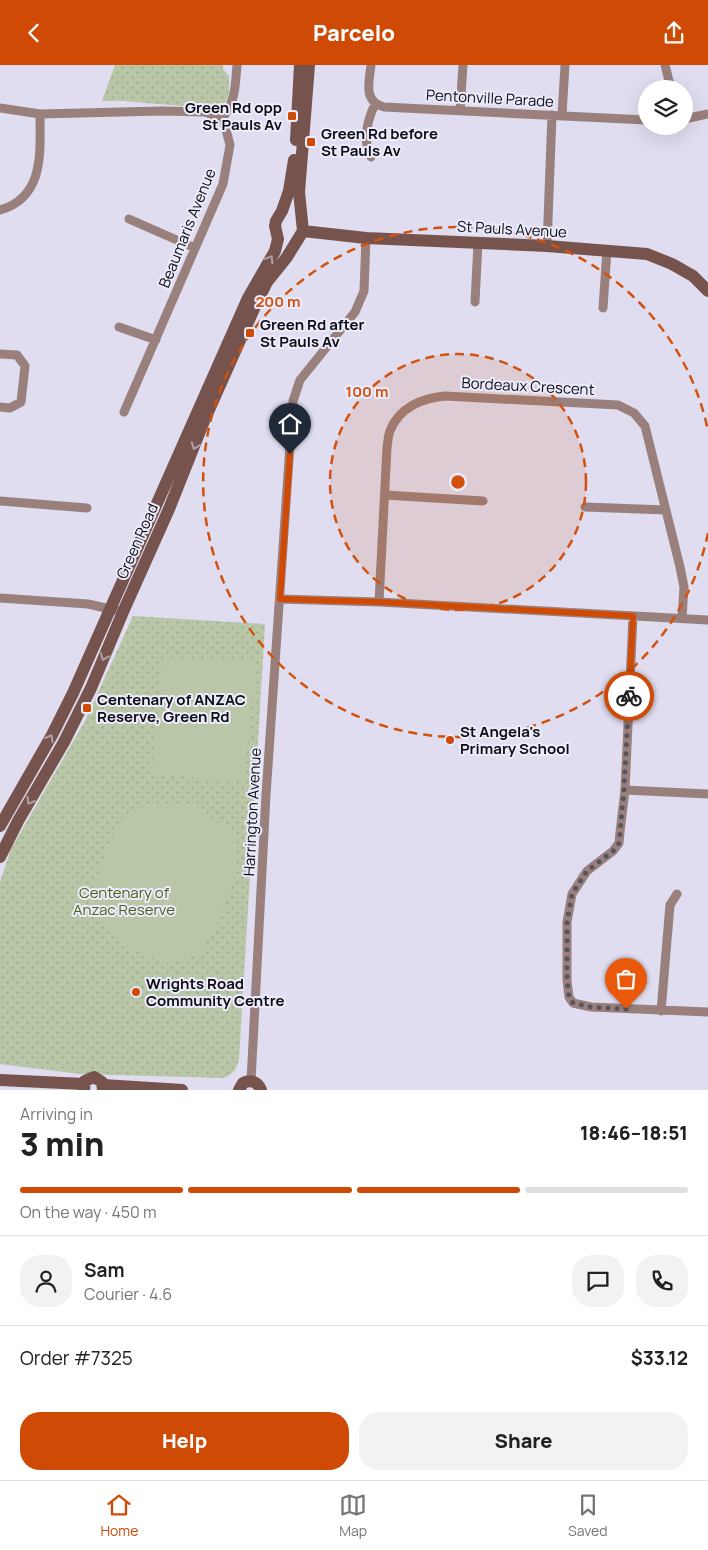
<!DOCTYPE html>
<html lang="en">
<head>
<meta charset="utf-8">
<style>
	body { margin:0; font-family:Manrope,sans-serif; background:#f2f2f2; color:#222; height:100vh; display:flex; flex-direction:column; font-size:19px; white-space:nowrap }
	* { box-sizing:border-box; margin:0 }
	p { font-size:16px; color:#767676 }
	.icon { flex:none; width:28px; height:28px; fill:none; stroke:currentColor; stroke-width:2; stroke-linecap:round; stroke-linejoin:round }
	.map { position:relative; height:1025px; overflow:hidden }
	.drawer { display:flex; flex-direction:column; background:#fff; flex:1 }
	.drawer>* { flex:none }
	.tools { position:absolute; left:638px; top:15px; display:grid; gap:10px }
	.tools a { display:grid; place-items:center; width:55px; height:55px; border-radius:50%; background:#fff; box-shadow:0 5px 20px #0002; font-size:25px }
	.pin { position:absolute; display:grid; place-items:center; width:42px; height:42px; color:#fff; margin:-51px -21px; border-radius:50% 50% 50% 0; rotate:-45deg; box-shadow:0 0 5px #0007 }
	.pin .icon { rotate:45deg }
	.courier { position:absolute; display:grid; place-items:center; width:50px; height:50px; margin:-25px; border:4px solid #cf4a04; border-radius:50%; background:#fff; color:#222; box-shadow:0 1px 6px #0007 }
	.summary em { font-style:normal; font-weight:800 }
	.summary div { display:flex; flex-direction:column-reverse }
	.summary { display:flex; align-items:center; justify-content:space-between; height:85px; padding:0 20px }
	h1 { font-size:32px; font-weight:800; line-height:38px }
	.bar { display:grid; grid-template-columns:repeat(4,1fr); gap:8px 5px; align-content:center; height:60px; padding:0 20px }
	.bar i { height:6px; border-radius:4px; background:#e0e0e0 }
	.bar .on { background:#cf4a04 }
	.bar p { grid-column:span 4 }
	.line { display:flex; align-items:center; gap:12px; padding:0 20px; border-top:1px solid #e0e0e0 }
	.line div { flex:1 }
	.round { display:grid; place-items:center; flex:none; width:52px; height:52px; border-radius:20px; background:#f2f2f2 }
	.cta { display:flex; gap:10px; margin-top:auto; padding:10px 20px }
	.cta a { flex:1; height:58px; border-radius:20px; background:#cf4a04; color:#fff; font-size:20px; font-weight:800; line-height:58px; text-align:center }
	.cta a+a { background:#f2f2f2; color:#222 }
	header { display:flex; justify-content:space-between; align-items:center; height:65px; padding:0 20px; background:#cf4a04; color:#fff; font-size:22px; font-weight:800 }
	.dock { display:flex; justify-content:space-around; align-items:center; height:70px; border-top:1px solid #e0e0e0; background:#fff; font-size:14px; color:#767676 }
	.dock a { display:grid; justify-items:center; gap:2px }
	.dock .on { color:#cf4a04 }
	.map>svg:first-child { display:block }
</style>
</head>
<body>
<header><svg class="icon" aria-label="back" viewBox="0 0 24 24"><path d="M15 5l-7 7 7 7"/></svg>Parcelo<svg class="icon" aria-label="share" viewBox="0 0 24 24"><path d="M12 15V3M7 8l5-5 5 5M5 13v7h14v-7"/></svg></header>
<div class="map">
<svg width="708" height="1025" viewBox="0 0 708 1025">
	<defs>
		<pattern id="grass-dots" width="8" height="8" patternUnits="userSpaceOnUse" patternTransform="scale(1.25)"><rect width="8" height="8" fill="#b9c6a7"/><path d="M2 2h.1M6 6h.1" fill="none" stroke="#9ea98f" stroke-width="1.8" stroke-linecap="round"/></pattern>
	</defs>
	<rect width="100%" height="100%" fill="#dfddef"/>
	<path fill="url(#grass-dots)" d="M115 0H223V4L229 11C228 29 233 36 215 44L124 36H102Z
		M133 551 265 559 239 994C237 1004 232 1011 222 1013L80 1009 0 999V817L11 784 85 656Z"/>
	<path fill="#b9c6a7" d="M163 592 256 597 244 717 152 709Z
		M151 738 194 740 235 770 236 806 215 865 198 890 167 898 126 881 105 862 93 833 104 793 122 753Z"/>
	<g fill="none" stroke-linecap="round" stroke-linejoin="round">
		<path stroke="#9a807c" stroke-width="9" d="M371 0C369 18 363 36 384 42L646 55
			M665 0 671 24
			M0 43 40 49 162 46 205 47 216 51 224 57 230 80 223 119 124 347
			M460 45 463 0
			M562 50 565 0
			M684 54 708 49
			M221 55C236 36 235 23 237 0
			M371 92C362 75 367 56 375 39
			M0 145C45 132 40 87 40 49
			M129 154 195 183
			M547 181 552 50
			M475 237 478 178
			M603 243 607 185
			M119 262 156 275
			M0 289 17 290 25 301 21 337 10 343 0 342
			M385 430 483 436
			M0 436 87 443
			M585 442 666 445
			M0 533 88 539 123 547
			M280 534 379 537 708 555
			M379 537 387 382C388 377 388 371 390 366 399 342 423 333 445 331L618 340 634 348 645 361 680 502 684 522 682 553
			M633 551 625 725 620 767 619 778 613 786 587 806 572 829 567 857V916L569 932 573 938 591 942 708 947
			M625 725 708 729
			M661 946 670 840 677 829
			M251 1016 266 730 293 336 300 315 355 247 364 226 366 173"/>
		<path stroke="#77534e" stroke-width="12" d="M296 75 300 0
			M303 166 366 173 547 181 647 189 672 199 693 211 708 226
			M0 761 52 670 73 628 248 233 275 186 278 174 275 161 276 156 282 146 289 126 294 95
			M0 792 18 756 64 677 91 623 123 547 169 444 204 356 257 237 267 217 287 192 303 166 299 127 309 0
			M0 1015 84 1019
			M103 1020 182 1025
			M84 1025 85 1016 94 1012 102 1017 103 1025
			M239 1025 243 1018C251 1014 258 1017 261 1025"/>
	</g>
	<defs><path id="oneway-chevron" d="M-2-3.5L2.5 0L-2 3.5" fill="none" stroke-width="1.6" stroke-linecap="round" stroke-linejoin="round" transform="scale(1.25)"/></defs>
	<g stroke="#b29fa5">
		<use href="#oneway-chevron" transform="translate(270 194) rotate(-58)"/>
		<use href="#oneway-chevron" transform="translate(195 381) rotate(110)"/>
		<use href="#oneway-chevron" transform="translate(104 592) rotate(113)"/>
		<use href="#oneway-chevron" transform="translate(50 673) rotate(-61)"/>
		<use href="#oneway-chevron" transform="translate(30 736) rotate(120)"/>
	</g>
	<g fill="none" stroke-linecap="round" stroke-linejoin="round">
		<path stroke="#56555f" stroke-width="5" stroke-dasharray="0 9" d="M626 944 591 942 573 938 569 932 567 916V857L572 829 587 806 613 786 619 778 624 725 629 631"/>
		<path stroke="#cf4a04" stroke-width="6" d="M290 389 280 534 379 537 633 551 629 631"/>
	</g>
	<circle cx="458" cy="417" r="128" fill="#d2510c" fill-opacity=".12"/>
	<g fill="none" stroke="#d2510c" stroke-width="2.5" stroke-dasharray="9 6">
		<circle cx="458" cy="417" r="128"/>
		<path d="M708 468A255 255 0 1 1 708 366"/>
	</g>
	<g fill="#cf4a04" stroke="#ecebfc" stroke-width="2">
		<rect x="287" y="46" width="10" height="10" rx="2.5"/>
		<rect x="306" y="72" width="10" height="10" rx="2.5"/>
		<rect x="245" y="263" width="10" height="10" rx="2.5"/>
		<rect x="82" y="638" width="10" height="10" rx="2.5"/>
		<circle cx="450" cy="675" r="5"/>
		<circle cx="136" cy="927" r="5"/>
	</g>
	<g text-anchor="middle" dominant-baseline="central" stroke-width="4" stroke-linejoin="round" paint-order="stroke">
		<g font-size="15" fill="#0c0c11" stroke="#ecebfc">
			<text transform="translate(490 33) rotate(3)">Pentonville Parade</text>
			<text transform="translate(187 163) rotate(-68)">Beaumaris Avenue</text>
			<text transform="translate(512 164) rotate(3)">St Pauls Avenue</text>
			<text transform="translate(528 321) rotate(3)">Bordeaux Crescent</text>
			<text transform="translate(137 476) rotate(-66)">Green Road</text>
			<text transform="translate(252 747) rotate(-87)">Harrington Avenue</text>
		</g>
		<g font-size="15" font-weight="bold" fill="#0c0c11" stroke="#ecebfc" text-anchor="start">
			<text x="282" y="42" text-anchor="end">Green Rd opp<tspan x="282" dy="17">St Pauls Av</tspan></text>
			<text x="321" y="68">Green Rd before<tspan x="321" dy="17">St Pauls Av</tspan></text>
			<text x="260" y="259">Green Rd after<tspan x="260" dy="17">St Pauls Av</tspan></text>
			<text x="97" y="634">Centenary of ANZAC<tspan x="97" dy="17">Reserve, Green Rd</tspan></text>
			<text x="460" y="666">St Angela's<tspan x="460" dy="17">Primary School</tspan></text>
			<text x="146" y="918">Wrights Road<tspan x="146" dy="17">Community Centre</tspan></text>
		</g>
		<g font-size="15" fill="#4a6118" stroke="#ecebfc">
			<text x="124" y="827">Centenary of<tspan x="124" dy="17">Anzac Reserve</tspan></text>
		</g>
	</g>
	<circle cx="458" cy="417" r="8" fill="#d2510c" stroke="#ecebfc" stroke-width="2.5"/>
	<g font-size="15" text-anchor="middle" font-weight="bold" fill="#d2510c" stroke="#ecebfc" stroke-width="4" stroke-linejoin="round" paint-order="stroke">
		<text x="278" y="242">200 m</text>
		<text x="367" y="332">100 m</text>
	</g>
</svg>
<div class="tools">
<a><svg class="icon" aria-label="layers" viewBox="0 0 24 24"><path d="M12 4l9 5-9 5-9-5zM3 14l9 5 9-5"/></svg></a>
</div>
<div class="pin" style="left:626px;top:944px;background:#ea580c"><svg class="icon" aria-label="bag" viewBox="0 0 24 24"><path d="M5 8h14l-1 12H6zM9 8a3 3 0 0 1 6 0"/></svg></div>
<div class="pin" style="left:290px;top:389px;background:#1f2937"><svg class="icon" aria-label="home" viewBox="0 0 24 24"><path d="M3 11l9-7 9 7M6 9v11h12V9"/></svg></div>
<div class="courier" style="left:629px;top:631px"><svg class="icon" aria-label="bike" viewBox="0 0 24 24"><circle cx="6" cy="16" r="4"/><circle cx="18" cy="16" r="4"/><path d="M6 16l4-8h5l3 8M10 8l3 8H6M13 5h3"/></svg></div>
</div>
<section class="drawer">
<div class="summary"><div><h1>3 min</h1><p>Arriving in</p></div><em>18:46–18:51</em></div>
<div class="bar"><i class="on"></i><i class="on"></i><i class="on"></i><i></i><p>On the way · 450 m</p></div>
<div class="line" style="height:90px"><a class="round"><svg class="icon" aria-label="person" viewBox="0 0 24 24"><circle cx="12" cy="8" r="4"/><path d="M4 21q1-7 8-7t8 7"/></svg></a><div><b>Sam</b><p>Courier · 4.6</p></div><a class="round"><svg class="icon" aria-label="chat" viewBox="0 0 24 24"><path d="M4 5h16v11H9l-5 4z"/></svg></a><a class="round"><svg class="icon" aria-label="phone" viewBox="0 0 24 24"><path d="M5 4h4l2 5-3 2q2 4 5 5l2-3 5 2v4C11 20 4 13 5 4z"/></svg></a></div>
<div class="line" style="height:65px"><div>Order #7325</div><b>$33.12</b></div>
<div class="cta"><a>Help</a><a>Share</a></div>
</section>
<nav class="dock">
<a class="on"><svg class="icon" aria-label="home" viewBox="0 0 24 24"><path d="M3 11l9-7 9 7M6 9v11h12V9"/></svg>Home</a>
<a><svg class="icon" aria-label="map" viewBox="0 0 24 24"><path d="M3 6l6-2 6 2 6-2v14l-6 2-6-2-6 2zM9 4v14M15 6v14"/></svg>Map</a>
<a><svg class="icon" aria-label="saved" viewBox="0 0 24 24"><path d="M7 4h10v16l-5-4-5 4z"/></svg>Saved</a>
</nav>
</body>
</html>
